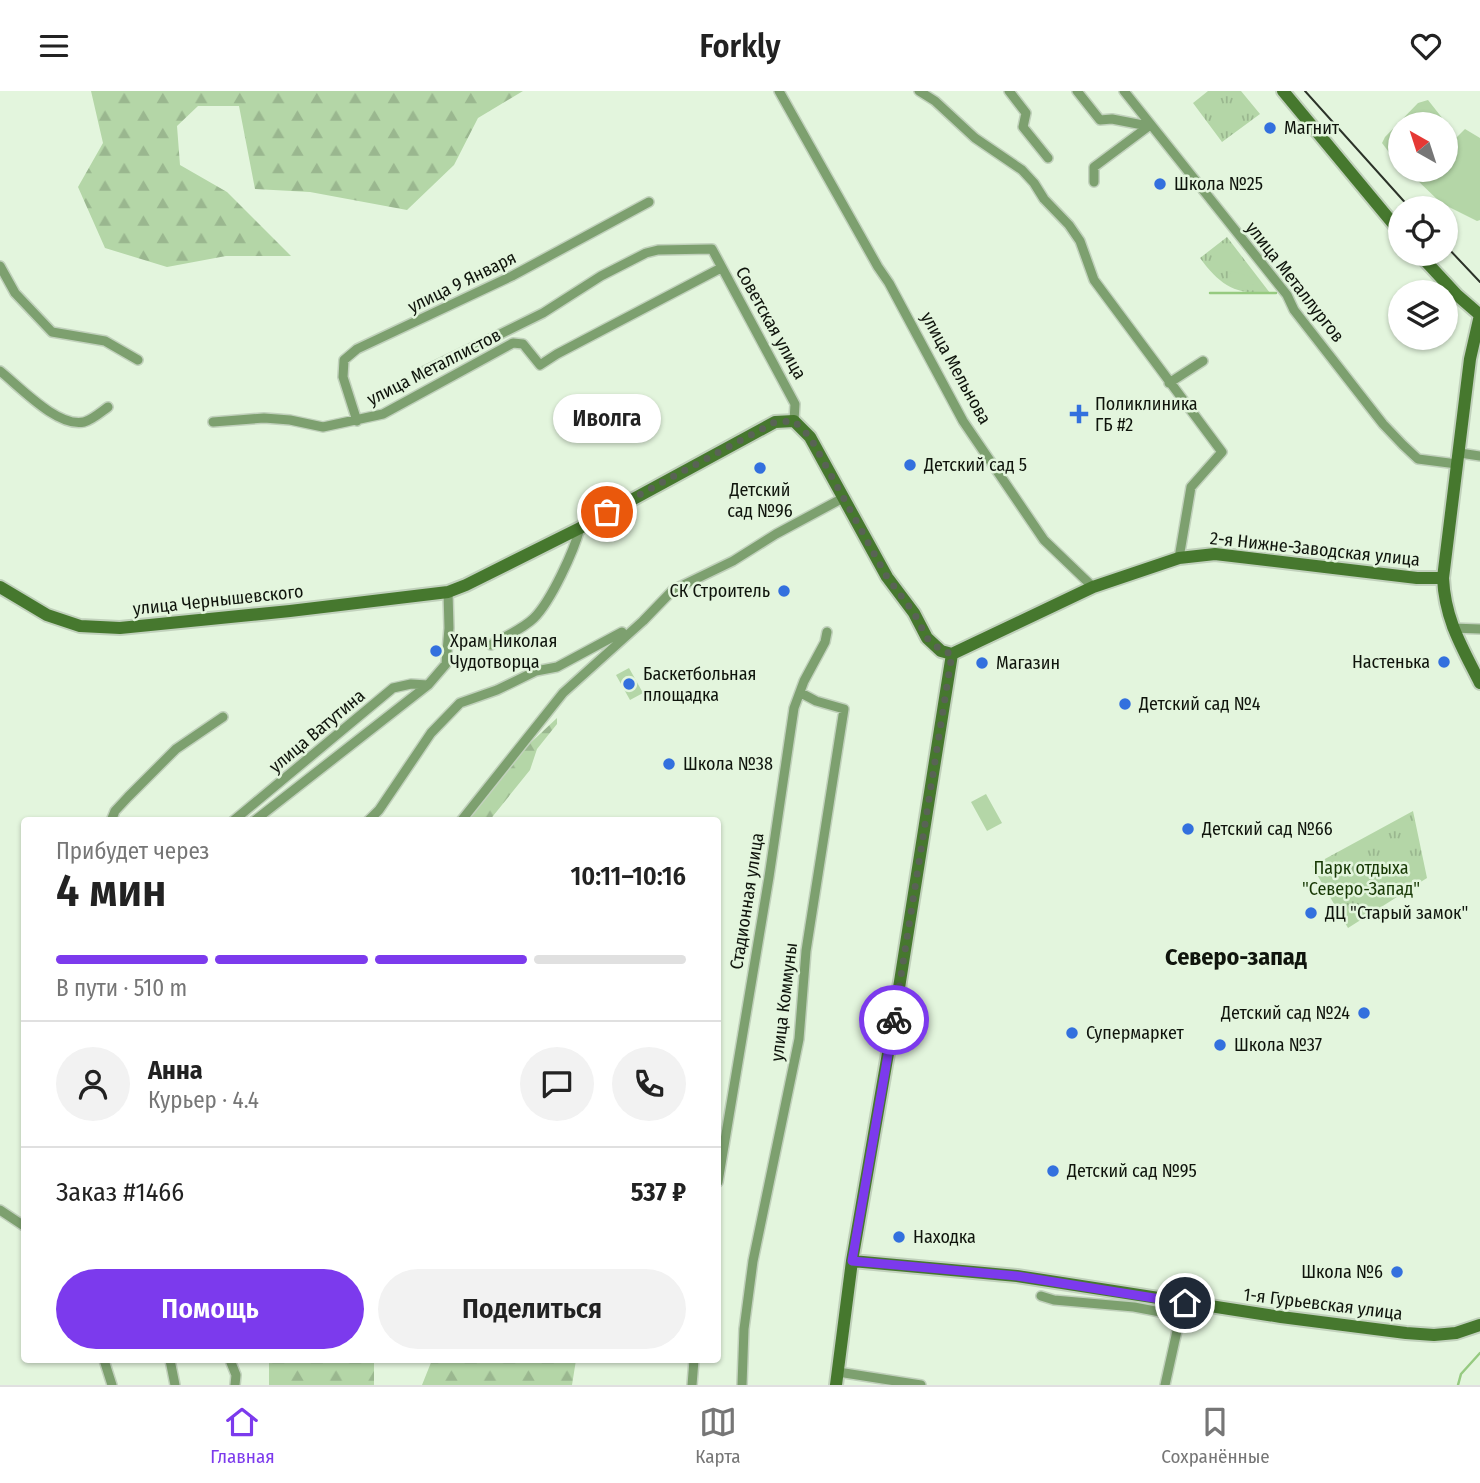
<!DOCTYPE html>
<html lang="ru">
<head>
<meta charset="utf-8">
<style>
	body { margin:0; font-family:"Fira Sans Condensed",sans-serif; background:#f2f2f2; color:#222; height:100vh; display:flex; flex-direction:column; font-size:26px; white-space:nowrap }
	* { box-sizing:border-box; margin:0 }
	p { font-size:23px; color:#767676 }
	.icon { flex:none; width:38px; height:38px; fill:none; stroke:currentColor; stroke-width:2; stroke-linecap:round; stroke-linejoin:round }
	.map { position:relative; flex:1; overflow:hidden }
	.sheet { position:absolute; left:21px; top:726px; width:700px; height:546px; display:flex; flex-direction:column; background:#fff; border-radius:7px; box-shadow:0 2px 5px #0004 }
	.sheet>* { flex:none }
	.needle { width:46px; rotate:321deg }
	.tools { position:absolute; left:1388px; top:21px; display:grid; gap:14px }
	.tools a { display:grid; place-items:center; width:70px; height:70px; border-radius:50%; background:#fff; box-shadow:0 2px 5px #0004; font-size:35px }
	.pin { position:absolute; display:grid; place-items:center; width:60px; height:60px; color:#fff; margin:-30px; border:4px solid #fff; border-radius:50%; box-shadow:0 2px 7px #0007 }
	.courier { position:absolute; display:grid; place-items:center; width:70px; height:70px; margin:-35px; border:5px solid #7c3aed; border-radius:50%; background:#fff; color:#222; box-shadow:0 2px 9px #0007 }
	.bubble { position:absolute; height:49px; border-radius:24px; background:#fff; box-shadow:0 2px 5px #0004; font-size:23px; font-weight:600; line-height:49px; text-align:center }
	.head em { font-style:normal; font-weight:600 }
	.head div { display:flex; flex-direction:column-reverse }
	.head { display:flex; align-items:center; justify-content:space-between; height:119px; padding:0 35px }
	h1 { font-size:46px; font-weight:600; line-height:52px }
	.bar { display:grid; grid-template-columns:repeat(4,1fr); gap:10px 7px; align-content:center; height:84px; padding:0 35px }
	.bar i { height:9px; border-radius:5px; background:#e0e0e0 }
	.bar .current { background:#7c3aed }
	.bar p { grid-column:span 4 }
	.line { display:flex; align-items:center; gap:18px; padding:0 35px; border-top:2px solid #e0e0e0 }
	.line div { flex:1 }
	.round { display:grid; place-items:center; flex:none; width:74px; height:74px; border-radius:37px; background:#f2f2f2 }
	.primary-button { display:flex; gap:14px; margin-top:auto; padding:14px 35px }
	.primary-button a { flex:1; height:80px; border-radius:42px; background:#7c3aed; color:#fff; font-size:28px; font-weight:600; line-height:80px; text-align:center }
	.primary-button a+a { background:#f2f2f2; color:#222 }
	header { display:flex; justify-content:space-between; align-items:center; height:91px; padding:0 35px; background:#fff; font-size:32px; font-weight:600 }
	.tab-bar { display:flex; justify-content:space-around; align-items:center; height:98px; border-top:2px solid #e0e0e0; background:#fff; font-size:19px; color:#767676 }
	.tab-bar a { display:grid; justify-items:center; gap:4px }
	.tab-bar .current { color:#7c3aed }
	.map>svg:first-child { display:block }
</style>
</head>
<body>
<header><svg class="icon" aria-label="menu" viewBox="0 0 24 24"><path d="M4 6h16M4 12h16M4 18h16"/></svg>Forkly<svg class="icon" aria-label="heart" viewBox="0 0 24 24"><path d="M12 20l-8-8c-3-5 5-10 8-4 3-6 11-1 8 4z"/></svg></header>
<div class="map">
<svg width="1480" height="1294" viewBox="0 0 1480 1294">
	<defs>
		<pattern id="forest-firs" width="22" height="20" patternUnits="userSpaceOnUse" patternTransform="scale(1.75)"><rect width="22" height="20" fill="#b4d6a7"/><path d="M5 1l3.5 6h-7zM16 11l3.5 6h-7z" fill="#9ab78f"/></pattern>
		<pattern id="park-tufts" width="24" height="20" patternUnits="userSpaceOnUse" patternTransform="scale(1.75)"><rect width="24" height="20" fill="#b4d6a7"/><path d="M3 7l-1-3M5 7V3M7 7l1-3M15 17l-1-3M17 17v-4M19 17l1-3" fill="none" stroke="#9ab78f"/></pattern>
	</defs>
	<rect width="100%" height="100%" fill="#e3f5dd"/>
	<path fill="url(#forest-firs)" d="M91 0H523L478 27 454 74 407 119 310 101 255 98 239 15H198L177 35 180 74 227 101 291 165H226L167 176 105 157 78 96 103 52Z
		M557 627V633L537 658 530 679 489 730H467L525 657Z
		M269 1269H374V1294H269Z
		M432 1269H576L572 1294H422Z"/>
	<path fill="url(#park-tufts)" d="M1208 0H1241L1260 23 1222 51 1193 12Z
		M1227 146 1270 202C1235 204 1220 194 1200 167Z
		M1413 720 1427 787 1348 837 1312 775Z"/>
	<path fill="#b4d6a7" d="M1428 9 1443 28V33H1400L1399 71 1394 68 1382 52 1385 46 1418 12Z
		M1465 38 1480 47V129L1477 130 1441 112 1415 87 1423 79H1446V57Z
		M1231 180 1255 187 1251 200 1227 192Z
		M629 577 643 602 630 609 616 584Z
		M986 703 1002 732 987 740 971 711Z"/>
	<g fill="none" stroke-linecap="round" stroke-linejoin="round">
		<path stroke="#96ca80" stroke-width="2.5" d="M1210 202H1276
			M1458 1294 1461 1283 1480 1262"/>
		<g stroke="#c1d1bc" stroke-width="12">
			<path id="street" d="M779 0 878 176 889 192 963 330 1044 449 1093 496
				M919 0 935 10 975 47 1022 79 1034 92 1044 108 1069 134 1080 150 1094 189 1222 361 1191 396 1179 467
				M1009 0 1026 22 1023 36 1048 67
				M1077 0 1100 29 1112 28 1148 35
				M1124 0 1287 204 1294 219 1383 333 1403 354 1418 368 1457 373
				M1094 91V76L1149 35
				M0 175 15 202 52 241 105 250 138 269
				M0 280C20 296 58 337 84 331 92 329 101 321 108 316
				M417 284 543 222 601 185 646 162 658 159 712 158 795 313 794 330
				M1169 292 1203 270
				M357 330 343 286 344 269 357 258 512 185 649 111
				M213 331 264 327 290 329 323 336 383 323 513 252 523 253 540 274 557 263 721 177
				M1460 362 1480 365
				M1452 537 1480 538
				M491 554C505 545 523 538 534 527 551 510 574 460 580 437
				M111 730 115 720 128 706 176 658 223 626
				M233 730 393 597 411 593 428 594
				M254 730 428 594 446 573 449 537 448 501
				M368 730 379 719 431 642 460 612 497 599 536 580 557 576 622 541
				M461 730 563 602 643 530 673 499 733 470 776 443 843 407
				M718 1091 769 786 794 617 804 590 825 551 827 541
				M0 1119 24 1135
				M1041 1205 1054 1209 1134 1216 1176 1224 1179 1231 1165 1294
				M104 1269 112 1294
				M170 1269 175 1294
				M230 1269 236 1284 235 1294
				M838 1281 921 1294
				M692 1294 694 1269
				M742 1294 744 1238 753 1170 799 948 806 860 844 618 816 610 801 602"/>
		</g>
		<g stroke="#c1d1bc" stroke-width="16">
			<path id="secondary" d="M1283 0 1400 141
				M1419 163 1457 204 1480 224
				M1480 224 1470 268 1443 487C1445 529 1462 556 1480 592
				M0 496 47 524 80 535 120 537 290 520 448 501 466 494 580 437 775 331 794 330 810 346 887 486 914 522 927 547 941 560 952 563
				M952 563 1093 496 1179 467 1215 463 1417 487H1443
				M852 1170 1017 1185 1281 1226 1406 1242 1434 1244 1456 1242 1480 1234
				M836 1294 852 1170 895 922 952 563"/>
		</g>
		<use href="#street" stroke="#7da06f" stroke-width="9"/>
		<use href="#secondary" stroke="#46782e" stroke-width="12"/>
		<path stroke="#2c3329" stroke-width="2" d="M1305 0 1410 117
			M1446 155 1480 191"/>
	</g>
	<g fill="none" stroke-linecap="round" stroke-linejoin="round">
		<path stroke="#596355" stroke-width="7" stroke-dasharray="0 12.6" d="M607 421 775 331 794 330 810 346 887 486 914 522 927 547 942 560 952 563 894 929"/>
		<path stroke="#7c3aed" stroke-width="9" d="M894 929 852 1170 1017 1185 1185 1212"/>
	</g>
	<g fill="#3370de" stroke="#e3f5dd" stroke-width="2.5">
		<circle cx="1270" cy="37" r="7"/>
		<circle cx="1160" cy="93" r="7"/>
		<path d="M1075.5 312.5h7v7h7v7h-7v7h-7v-7h-7v-7h7z"/>
		<circle cx="910" cy="374" r="7"/>
		<circle cx="760" cy="377" r="7"/>
		<circle cx="784" cy="500" r="7"/>
		<circle cx="436" cy="560" r="7"/>
		<circle cx="1444" cy="571" r="7"/>
		<circle cx="982" cy="572" r="7"/>
		<circle cx="629" cy="593" r="7"/>
		<circle cx="1125" cy="613" r="7"/>
		<circle cx="669" cy="673" r="7"/>
		<circle cx="1188" cy="738" r="7"/>
		<circle cx="1311" cy="822" r="7"/>
		<circle cx="1364" cy="922" r="7"/>
		<circle cx="1072" cy="942" r="7"/>
		<circle cx="1220" cy="954" r="7"/>
		<circle cx="1053" cy="1080" r="7"/>
		<circle cx="899" cy="1146" r="7"/>
		<circle cx="1397" cy="1181" r="7"/>
	</g>
	<g text-anchor="middle" dominant-baseline="central" stroke-width="5" stroke-linejoin="round" paint-order="stroke">
		<g font-size="18" fill="#0f140c" stroke="#e3f5dd" text-anchor="start">
			<text x="1284" y="37">Магнит</text>
			<text x="1174" y="93">Школа №25</text>
			<text x="1095" y="313">Поликлиника<tspan x="1095" dy="21">ГБ #2</tspan></text>
			<text x="924" y="374">Детский сад 5</text>
			<text x="760" y="399" text-anchor="middle">Детский<tspan x="760" dy="21">сад №96</tspan></text>
			<text x="770" y="500" text-anchor="end">СК Строитель</text>
			<text x="450" y="550">Храм Николая<tspan x="450" dy="21">Чудотворца</tspan></text>
			<text x="1430" y="571" text-anchor="end">Настенька</text>
			<text x="996" y="572">Магазин</text>
			<text x="643" y="583">Баскетбольная<tspan x="643" dy="21">площадка</tspan></text>
			<text x="1139" y="613">Детский сад №4</text>
			<text x="683" y="673">Школа №38</text>
			<text x="1202" y="738">Детский сад №66</text>
			<text x="1325" y="822">ДЦ "Старый замок"</text>
			<text x="1350" y="922" text-anchor="end">Детский сад №24</text>
			<text x="1086" y="942">Супермаркет</text>
			<text x="1234" y="954">Школа №37</text>
			<text x="1067" y="1080">Детский сад №95</text>
			<text x="913" y="1146">Находка</text>
			<text x="1383" y="1181" text-anchor="end">Школа №6</text>
		</g>
		<g font-size="18" fill="#0f140c" stroke="#e3f5dd">
			<text transform="translate(462 191) rotate(-26)">улица 9 Января</text>
			<text transform="translate(1295 191) rotate(52)">улица Металлургов</text>
			<text transform="translate(771 232) rotate(61)">Советская улица</text>
			<text transform="translate(434 276) rotate(-27)">улица Металлистов</text>
			<text transform="translate(956 277) rotate(61)">улица Мельнова</text>
			<text transform="translate(1315 458) rotate(6)">2-я Нижне-Заводская улица</text>
			<text transform="translate(218 509) rotate(-6)">улица Чернышевского</text>
			<text transform="translate(317 640) rotate(-40)">улица Ватутина</text>
			<text transform="translate(747 810) rotate(-81)">Стадионная улица</text>
			<text transform="translate(784 911) rotate(-83)">улица Коммуны</text>
			<text transform="translate(1323 1213) rotate(7)">1-я Гурьевская улица</text>
		</g>
		<g font-size="18" fill="#173804" stroke="#e3f5dd">
			<text x="1361" y="777">Парк отдыха<tspan x="1361" dy="21">"Северо-Запад"</tspan></text>
		</g>
		<g font-size="24" font-weight="bold" fill="#0f140c" stroke="#e3f5dd">
			<text x="1236" y="866">Северо-запад</text>
		</g>
	</g>
</svg>
<div class="tools">
<a><svg class="needle" viewBox="-14 -14 28 28"><path d="M0-13l5 13h-10z" fill="#e53935"/><path d="M0 13l5-13h-10z" fill="#767676"/></svg></a>
<a><svg class="icon" aria-label="locate" viewBox="0 0 24 24"><circle cx="12" cy="12" r="6"/><path d="M12 2v4M12 18v4M2 12h4M18 12h4"/></svg></a>
<a><svg class="icon" aria-label="layers" viewBox="0 0 24 24"><path d="M12 4l9 5-9 5-9-5zM3 14l9 5 9-5"/></svg></a>
</div>
<div class="pin" style="left:607px;top:421px;background:#ea580c"><svg class="icon" aria-label="bag" viewBox="0 0 24 24"><path d="M5 8h14l-1 12H6zM9 8a3 3 0 0 1 6 0"/></svg></div>
<div class="pin" style="left:1185px;top:1212px;background:#1f2937"><svg class="icon" aria-label="home" viewBox="0 0 24 24"><path d="M3 11l9-7 9 7M6 9v11h12V9"/></svg></div>
<div class="courier" style="left:894px;top:929px"><svg class="icon" aria-label="bike" viewBox="0 0 24 24"><circle cx="6" cy="16" r="4"/><circle cx="18" cy="16" r="4"/><path d="M6 16l4-8h5l3 8M10 8l3 8H6M13 5h3"/></svg></div>
<div class="bubble" style="left:553px;top:303px;width:108px">Иволга</div>
<section class="sheet">
<div class="head"><div><h1>4 мин</h1><p>Прибудет через</p></div><em>10:11–10:16</em></div>
<div class="bar"><i class="current"></i><i class="current"></i><i class="current"></i><i></i><p>В пути · 510 m</p></div>
<div class="line" style="height:126px"><a class="round"><svg class="icon" aria-label="person" viewBox="0 0 24 24"><circle cx="12" cy="8" r="4"/><path d="M4 21q1-7 8-7t8 7"/></svg></a><div><b>Анна</b><p>Курьер · 4.4</p></div><a class="round"><svg class="icon" aria-label="chat" viewBox="0 0 24 24"><path d="M4 5h16v11H9l-5 4z"/></svg></a><a class="round"><svg class="icon" aria-label="phone" viewBox="0 0 24 24"><path d="M5 4h4l2 5-3 2q2 4 5 5l2-3 5 2v4C11 20 4 13 5 4z"/></svg></a></div>
<div class="line" style="height:91px"><div>Заказ #1466</div><b>537 ₽</b></div>
<div class="primary-button"><a>Помощь</a><a>Поделиться</a></div>
</section>
</div>
<nav class="tab-bar">
<a class="current"><svg class="icon" aria-label="home" viewBox="0 0 24 24"><path d="M3 11l9-7 9 7M6 9v11h12V9"/></svg>Главная</a>
<a><svg class="icon" aria-label="map" viewBox="0 0 24 24"><path d="M3 6l6-2 6 2 6-2v14l-6 2-6-2-6 2zM9 4v14M15 6v14"/></svg>Карта</a>
<a><svg class="icon" aria-label="saved" viewBox="0 0 24 24"><path d="M7 4h10v16l-5-4-5 4z"/></svg>Сохранённые</a>
</nav>
</body>
</html>
